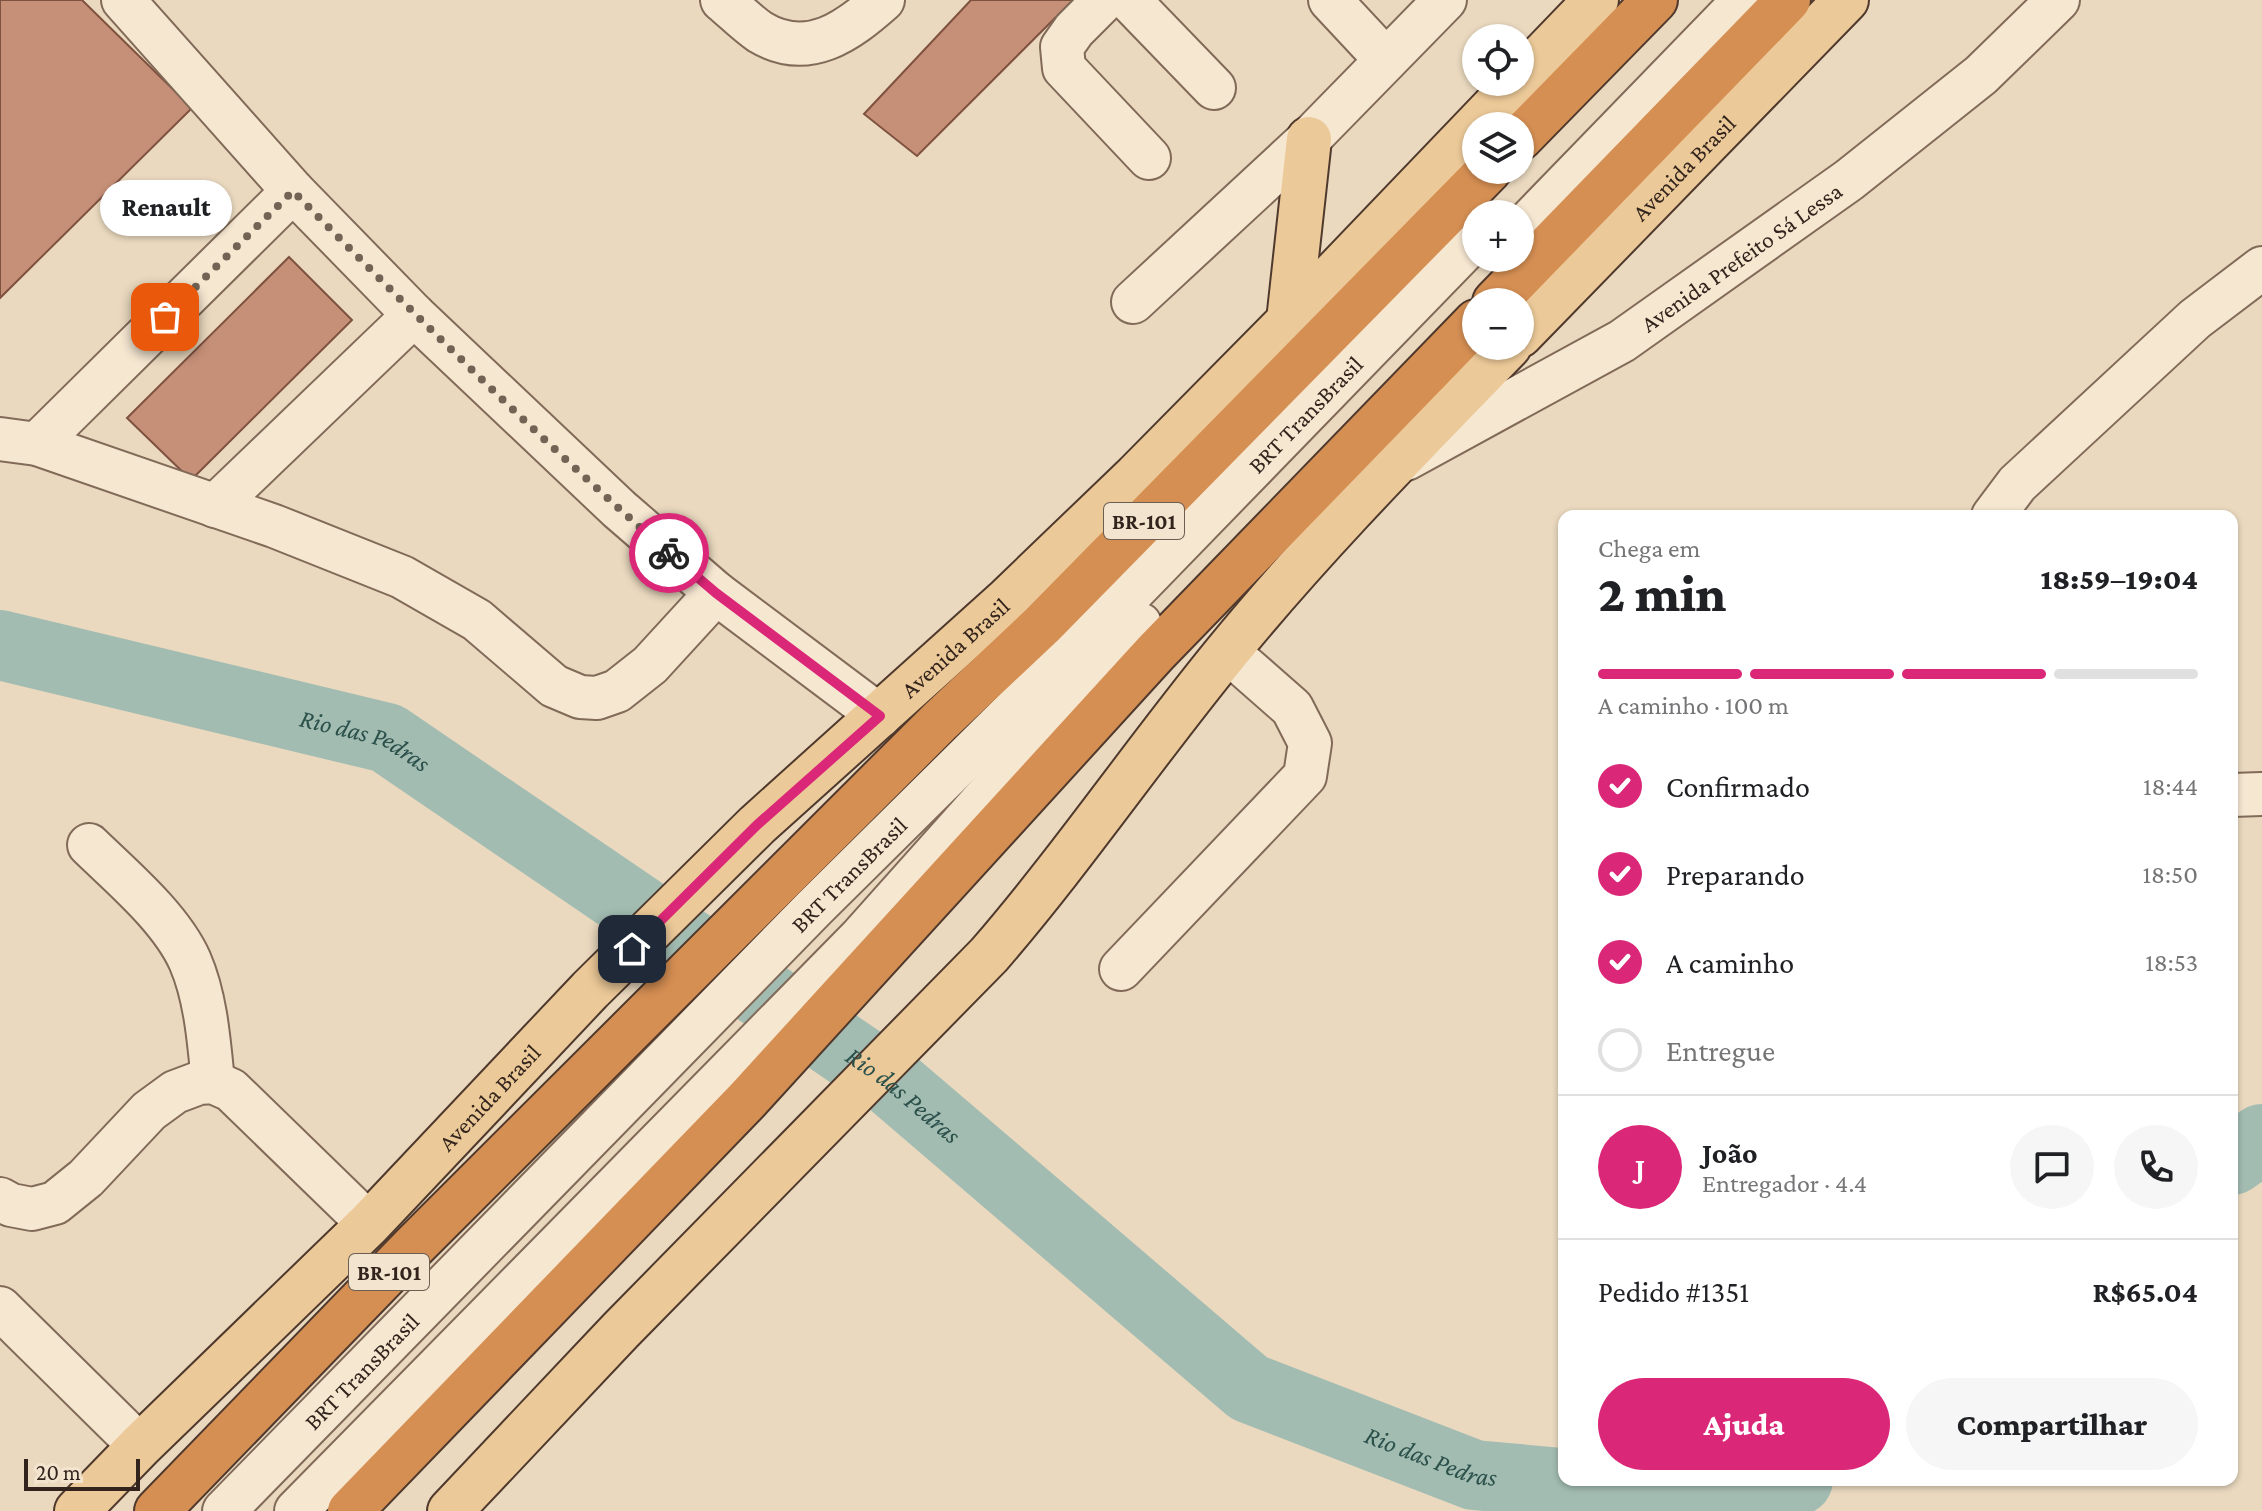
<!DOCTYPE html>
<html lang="pt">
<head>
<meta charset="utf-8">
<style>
	body { margin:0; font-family:"Crimson Pro",serif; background:#f6f6f6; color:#202124; height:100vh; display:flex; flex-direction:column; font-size:30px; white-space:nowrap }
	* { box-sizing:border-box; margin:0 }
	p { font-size:26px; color:#757577 }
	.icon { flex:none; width:44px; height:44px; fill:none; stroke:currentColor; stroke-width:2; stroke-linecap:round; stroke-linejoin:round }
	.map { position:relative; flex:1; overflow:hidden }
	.sheet { position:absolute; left:1558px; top:510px; width:680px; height:976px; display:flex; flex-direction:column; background:#fff; border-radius:16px; box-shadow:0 2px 6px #0004 }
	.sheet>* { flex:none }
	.tools { position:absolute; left:1462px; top:24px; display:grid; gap:16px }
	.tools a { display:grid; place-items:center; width:72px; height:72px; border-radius:50%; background:#fff; box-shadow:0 2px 6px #0004; font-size:40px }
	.scale { position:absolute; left:24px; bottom:20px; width:116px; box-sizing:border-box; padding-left:8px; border:4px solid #32241c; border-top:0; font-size:22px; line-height:28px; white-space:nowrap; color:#32241c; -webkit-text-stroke:6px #f2e4ce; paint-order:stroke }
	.pin { position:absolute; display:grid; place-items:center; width:68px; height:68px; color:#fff; margin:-34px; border-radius:16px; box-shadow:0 4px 12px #0006 }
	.courier { position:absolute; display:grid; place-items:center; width:80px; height:80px; margin:-40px; border:6px solid #db2777; border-radius:50%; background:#fff; color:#222; box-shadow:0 2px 10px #0007 }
	.bubble { position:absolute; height:56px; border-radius:28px; background:#fff; box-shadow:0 2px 6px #0004; font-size:26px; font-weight:800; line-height:56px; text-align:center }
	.summary em { font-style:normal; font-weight:800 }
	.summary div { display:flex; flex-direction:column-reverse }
	.summary { display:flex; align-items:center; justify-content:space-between; height:136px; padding:0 40px }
	h1 { font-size:52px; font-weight:800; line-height:60px }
	.bar { display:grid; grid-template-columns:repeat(4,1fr); gap:12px 8px; align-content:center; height:96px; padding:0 40px }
	.bar i { height:10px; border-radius:6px; background:#e0e0e0 }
	.bar .current { background:#db2777 }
	.bar p { grid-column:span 4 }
	.line { display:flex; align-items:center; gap:20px; padding:0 40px; border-top:2px solid #e0e0e0 }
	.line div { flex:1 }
	.round { display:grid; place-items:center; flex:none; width:84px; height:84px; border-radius:42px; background:#f6f6f6 }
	ol { padding:0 40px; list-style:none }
	li { display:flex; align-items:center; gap:24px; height:88px }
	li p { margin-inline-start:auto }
	li .icon { padding:8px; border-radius:50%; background:#db2777; color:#fff; stroke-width:4 }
	li:last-child { color:#757577 }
	li i { width:44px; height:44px; border:4px solid #e0e0e0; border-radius:50% }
	.cta { display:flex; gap:16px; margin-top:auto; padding:16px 40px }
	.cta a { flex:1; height:92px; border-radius:48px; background:#db2777; color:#fff; font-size:32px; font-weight:800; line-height:92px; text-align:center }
	.cta a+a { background:#f6f6f6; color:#202124 }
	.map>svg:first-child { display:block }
</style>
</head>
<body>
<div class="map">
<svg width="2262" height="1511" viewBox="0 0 2262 1511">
	<rect width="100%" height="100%" fill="#ead9bf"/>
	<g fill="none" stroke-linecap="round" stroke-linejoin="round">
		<g stroke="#a2bcb2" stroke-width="70">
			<path id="s1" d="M0 645 387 738 889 1080 1249 1388 1474 1475 1759 1501 1798 1480"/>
			<path d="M2232 1160 2262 1139"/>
		</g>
	</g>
	<path fill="#c68f77" stroke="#7f5240" stroke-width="2" d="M0 0H82L192 108 0 298Z
		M971 0H1073L917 156 864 114Z
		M289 257 352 320 191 480 127 418Z"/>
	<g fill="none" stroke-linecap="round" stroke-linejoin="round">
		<g stroke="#826a59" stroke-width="46">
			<g id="minor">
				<path d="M123 0 293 191 414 315 619 509 716 593 880 716"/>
				<path d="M722 0C734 10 747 23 760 32 808 61 848 31 883 0"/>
				<path d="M1104 0 1074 30 1062 47 1064 68 1149 158"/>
				<path d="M1129 0 1214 88"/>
				<path d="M1330 0 1386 60"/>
				<path d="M1520 231 1744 0"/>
				<path d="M1133 302 1309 139 1445 0"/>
				<path d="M0 439 37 444 274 526 402 577 477 620 554 686 580 697 597 698 617 691 650 665 716 593"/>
				<path d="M37 444 293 191"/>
				<path id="s2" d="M1406 459 1622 341 1849 180 1981 75 2058 0"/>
				<path d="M215 506 414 315"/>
				<path d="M1993 516 2017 484 2195 319 2262 268"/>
				<path d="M2232 795 2262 794"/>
				<path d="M89 845C122 877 171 918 190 961 206 998 209 1042 213 1082"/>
				<path d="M1121 969 1305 776 1310 743 1292 708 1227 651"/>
				<path d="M0 1199 11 1205 32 1209 55 1203 86 1178 149 1111 175 1092 199 1083 213 1082 231 1090 369 1224"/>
				<path d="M0 1308 140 1446"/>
				<path id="s3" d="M224 1511 814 908 1109 616 1476 238"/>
				<path d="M296 1511 860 938 1140 624"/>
			</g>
		</g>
		<g stroke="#4f392d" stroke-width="48">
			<g id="major">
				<path d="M1520 79 1596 0"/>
				<path d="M1289 321 1309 139"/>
				<path id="s4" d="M1520 335 1846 0"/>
				<path id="s5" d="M77 1511 140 1446 369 1224 590 990 757 825 1007 600 1136 476 1289 321 1518 82"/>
				<path d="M450 1511 620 1331 989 955C1072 859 1144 753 1225 654 1313 546 1412 446 1509 346"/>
			</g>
		</g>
		<g stroke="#4f392d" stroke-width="48">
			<path id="highway" d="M1520 138 1655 0
				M1495 302 1788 0
				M157 1511 412 1248 940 721 1042 625 1489 170
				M350 1511 747 1100 1155 653 1476 322"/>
		</g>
		<use href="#minor" stroke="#f6e7d1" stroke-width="42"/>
		<use href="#major" stroke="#ecc998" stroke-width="44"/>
		<use href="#highway" stroke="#d68f53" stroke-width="44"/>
	</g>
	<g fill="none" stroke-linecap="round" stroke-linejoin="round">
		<path stroke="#726355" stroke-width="8" stroke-dasharray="0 14.4" d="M165 317 293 191C415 315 538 438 669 553"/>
		<path stroke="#db2777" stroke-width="10" d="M632 949 757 825 880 716 716 593 669 553"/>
	</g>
	<g text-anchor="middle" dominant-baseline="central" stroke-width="7" stroke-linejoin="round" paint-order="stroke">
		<g fill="#f2e4ce" stroke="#6c5e51" stroke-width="2">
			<rect x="1104" y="503" width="80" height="36" rx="6"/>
			<rect x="349" y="1254" width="80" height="36" rx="6"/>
		</g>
		<g font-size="22" font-weight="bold" fill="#32241c">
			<text x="1144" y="521">BR-101</text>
			<text x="389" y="1272">BR-101</text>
		</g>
		<g font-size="24" fill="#32241c" stroke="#f2e4ce">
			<text stroke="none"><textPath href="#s4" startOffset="234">Avenida Brasil</textPath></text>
			<text stroke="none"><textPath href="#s2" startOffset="392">Avenida Prefeito Sá Lessa</textPath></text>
			<text stroke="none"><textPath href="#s3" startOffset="1540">BRT TransBrasil</textPath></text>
			<text stroke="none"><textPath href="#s5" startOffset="1232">Avenida Brasil</textPath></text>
			<text stroke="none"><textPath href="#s3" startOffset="892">BRT TransBrasil</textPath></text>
			<text stroke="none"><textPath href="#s5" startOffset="584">Avenida Brasil</textPath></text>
			<text stroke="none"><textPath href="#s3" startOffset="196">BRT TransBrasil</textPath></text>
		</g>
		<g font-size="26" font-style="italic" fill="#2c514b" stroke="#f2e4ce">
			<text stroke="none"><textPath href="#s1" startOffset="378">Rio das Pedras</textPath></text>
			<text stroke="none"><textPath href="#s1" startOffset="1026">Rio das Pedras</textPath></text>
			<text stroke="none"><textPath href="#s1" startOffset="1674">Rio das Pedras</textPath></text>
		</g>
	</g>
</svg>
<div class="tools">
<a><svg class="icon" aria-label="locate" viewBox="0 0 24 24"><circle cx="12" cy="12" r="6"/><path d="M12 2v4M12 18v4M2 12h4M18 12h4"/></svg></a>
<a><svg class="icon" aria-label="layers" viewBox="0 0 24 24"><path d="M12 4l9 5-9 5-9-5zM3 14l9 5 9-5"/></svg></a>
<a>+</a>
<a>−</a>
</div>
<div class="scale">20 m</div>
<div class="pin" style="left:165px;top:317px;background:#ea580c"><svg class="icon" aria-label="bag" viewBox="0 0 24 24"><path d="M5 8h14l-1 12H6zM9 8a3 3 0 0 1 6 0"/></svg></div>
<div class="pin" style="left:632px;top:949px;background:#1f2937"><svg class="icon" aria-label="home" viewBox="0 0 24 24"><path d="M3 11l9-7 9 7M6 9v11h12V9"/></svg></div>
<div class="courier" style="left:669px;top:553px"><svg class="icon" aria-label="bike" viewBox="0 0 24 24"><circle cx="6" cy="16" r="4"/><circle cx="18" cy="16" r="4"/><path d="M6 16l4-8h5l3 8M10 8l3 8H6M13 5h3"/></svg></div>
<div class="bubble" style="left:100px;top:180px;width:132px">Renault</div>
<section class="sheet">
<div class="summary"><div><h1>2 min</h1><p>Chega em</p></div><em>18:59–19:04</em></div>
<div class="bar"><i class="current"></i><i class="current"></i><i class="current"></i><i></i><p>A caminho · 100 m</p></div>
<ol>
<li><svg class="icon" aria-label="check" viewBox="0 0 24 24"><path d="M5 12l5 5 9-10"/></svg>Confirmado<p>18:44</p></li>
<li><svg class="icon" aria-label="check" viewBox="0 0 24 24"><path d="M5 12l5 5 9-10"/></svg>Preparando<p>18:50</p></li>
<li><svg class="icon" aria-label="check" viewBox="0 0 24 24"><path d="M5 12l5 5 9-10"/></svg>A caminho<p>18:53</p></li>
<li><i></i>Entregue</li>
</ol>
<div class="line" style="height:144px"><b class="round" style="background:#db2777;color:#fff">J</b><div><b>João</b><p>Entregador · 4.4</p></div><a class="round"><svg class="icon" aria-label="chat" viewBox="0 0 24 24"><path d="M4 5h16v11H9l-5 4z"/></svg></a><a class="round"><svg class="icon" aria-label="phone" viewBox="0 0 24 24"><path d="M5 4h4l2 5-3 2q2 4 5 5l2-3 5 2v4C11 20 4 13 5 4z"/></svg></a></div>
<div class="line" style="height:104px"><div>Pedido #1351</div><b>R$65.04</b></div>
<div class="cta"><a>Ajuda</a><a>Compartilhar</a></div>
</section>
</div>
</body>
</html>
